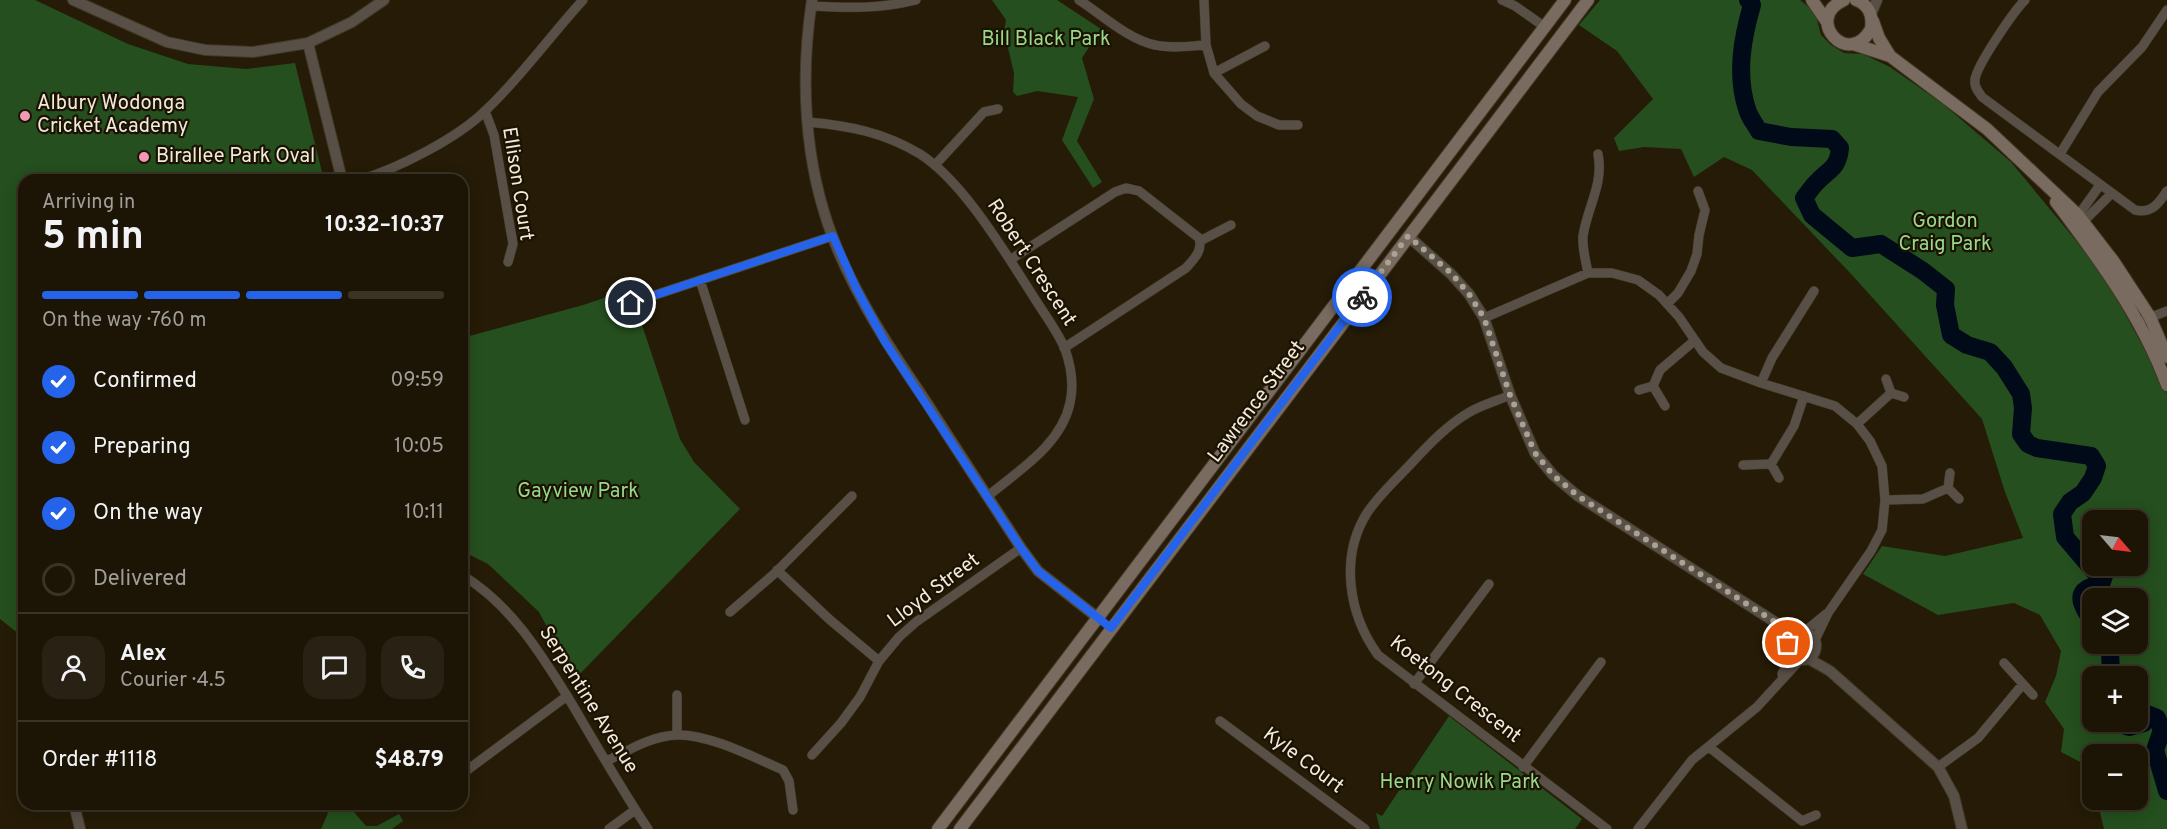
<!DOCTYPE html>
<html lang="en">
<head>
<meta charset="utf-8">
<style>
	body { margin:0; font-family:Overpass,sans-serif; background:#292113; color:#f1f3f6; height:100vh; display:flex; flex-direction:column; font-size:22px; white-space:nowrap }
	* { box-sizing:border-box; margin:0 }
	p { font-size:20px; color:#a09e9a }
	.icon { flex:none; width:33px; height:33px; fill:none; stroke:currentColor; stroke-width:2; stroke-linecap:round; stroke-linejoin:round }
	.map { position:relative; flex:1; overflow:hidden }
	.drawer { position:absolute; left:18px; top:174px; width:450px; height:636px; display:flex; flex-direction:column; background:#1c1404; border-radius:18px; box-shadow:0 3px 15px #0003,0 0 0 2px #3a3326 }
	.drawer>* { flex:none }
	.needle { width:39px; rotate:118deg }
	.controls { position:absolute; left:2082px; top:510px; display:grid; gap:12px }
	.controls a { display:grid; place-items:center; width:66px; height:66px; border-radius:12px; background:#1c1404; box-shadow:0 3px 15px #0003,0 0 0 2px #3a3326; font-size:30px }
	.pin { position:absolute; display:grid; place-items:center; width:51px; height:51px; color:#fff; margin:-26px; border:3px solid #fff; border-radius:50%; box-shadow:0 2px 6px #0007 }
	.courier { position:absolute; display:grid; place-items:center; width:60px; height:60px; margin:-30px; border:4px solid #2563eb; border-radius:50%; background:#fff; color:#222; box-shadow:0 2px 8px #0007 }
	.head em { font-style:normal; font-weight:700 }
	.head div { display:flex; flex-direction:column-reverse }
	.head { display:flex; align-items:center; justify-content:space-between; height:102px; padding:0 24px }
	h1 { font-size:39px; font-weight:700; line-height:45px }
	.bar { display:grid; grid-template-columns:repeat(4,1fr); gap:9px 6px; align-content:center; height:72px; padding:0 24px }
	.bar i { height:8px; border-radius:4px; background:#3a3326 }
	.bar .selected { background:#2563eb }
	.bar p { grid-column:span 4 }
	.line { display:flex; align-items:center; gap:15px; padding:0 24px; border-top:2px solid #3a3326 }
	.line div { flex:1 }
	.round { display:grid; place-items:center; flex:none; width:63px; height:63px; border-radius:18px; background:#292113 }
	ol { padding:0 24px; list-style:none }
	li { display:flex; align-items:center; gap:18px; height:66px }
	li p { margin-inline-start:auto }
	li .icon { padding:6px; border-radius:50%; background:#2563eb; color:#fff; stroke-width:4 }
	li:last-child { color:#a09e9a }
	li i { width:33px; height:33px; border:3px solid #3a3326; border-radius:50% }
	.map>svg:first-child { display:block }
</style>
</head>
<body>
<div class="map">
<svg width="2167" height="829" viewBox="0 0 2167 829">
	<rect width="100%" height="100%" fill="#251b06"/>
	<path fill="#254f1e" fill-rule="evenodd" d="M0 0H35L128 44 188 64 246 69 295 63 324 180H24V638L0 619Z
		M992 0H1057L1101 29 1082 58 1094 99 1077 141 1102 182 1093 188 1062 140 1078 97 1037 91 1017 96 1013 92 1014 73 1004 31 1006 20Z
		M1600 0H1800L1815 12 1821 35 1831 45 1844 53 1863 54 1890 67 1943 104 2011 162 2102 272 2163 383 2167 394V829H2104L2097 800H2138V754H2092V768L2061 752 2064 729 2045 702 2056 676 2061 651 2040 615 2014 603 1938 615 1863 574 1882 546 1945 556 2023 538 2005 492 1982 419 1852 275 1752 170 1724 157 1694 177 1681 149 1644 147 1619 151 1614 138 1653 99 1617 51 1579 25ZM2092 520H2138V566H2092ZM2092 598H2138V644H2092ZM2092 676H2138V722H2092Z
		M616 294 619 310 625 315 639 316 680 439 694 462 740 509 575 679 539 612 488 564 462 551V338L583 305Z
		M1449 716 1582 819 1575 829H1380L1376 813 1382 816Z
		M325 804H347L366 826H377L399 814 403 821 392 829H321L328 813Z"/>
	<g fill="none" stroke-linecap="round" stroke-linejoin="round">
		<path stroke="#000a18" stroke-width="18" d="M1748 0 1752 5C1742 39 1736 75 1747 109 1749 117 1755 124 1759 131L1791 137 1832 139 1840 148C1838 169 1829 169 1816 183 1812 187 1808 193 1804 198L1812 215 1852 248 1881 244 1923 271 1946 289 1945 305 1951 335 1967 345 1990 352 2004 367 2021 394 2023 408 2021 434 2028 444 2037 448 2091 456 2097 466 2093 478 2083 493 2070 502 2062 514 2065 537 2093 570 2104 576 2102 582C2098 585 2091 586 2087 589 2074 597 2087 612 2092 621
			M2106 644 2110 650 2111 676
			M2113 722 2129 727 2144 723 2139 718 2144 713 2157 718 2162 730 2155 750 2167 791"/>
		<g stroke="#423824" stroke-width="10">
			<path id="minor" d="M1079 0C1101 14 1129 40 1155 45 1172 49 1189 46 1206 45
				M1204 0 1206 45 1214 73 1220 80 1241 104 1257 116 1279 125H1298
				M1502 0 1515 6 1545 27
				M2025 0C2014 11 1976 66 1975 80 1974 87 1978 91 1982 97L2135 210C2152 214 2159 203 2167 191
				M811 6C847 8 881 9 916 0
				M1214 73 1265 46
				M485 111 494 135 513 244 508 262
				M808 122C850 126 883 132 920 154 964 182 1006 254 1035 299 1045 315 1058 332 1065 349 1071 366 1074 385 1070 403 1061 445 1019 470 988 496
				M2060 154 2098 92 2142 47 2167 10
				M935 165 984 112 998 109
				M359 180C397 169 458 138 486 110 522 76 550 36 583 0
				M2075 220 2100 185
				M2078 223 2083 222 2111 194
				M1200 241 1231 225
				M1010 260 1115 192 1126 188 1139 191 1199 238C1203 251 1194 259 1186 268L1064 348
				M1588 273C1586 261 1582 249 1583 236 1587 208 1604 184 1598 154
				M700 280 745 420
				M631 303 833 236
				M1667 304 1678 293 1691 271 1697 254 1699 235 1705 210 1698 191
				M1484 318 1588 273H1612L1638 280 1659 295 1679 317 1703 352 1721 368 1761 383 1835 406 1857 424 1870 441 1882 466 1885 500 1882 530 1871 551 1828 613 1815 640
				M2144 320 2167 311
				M1761 383 1772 358 1814 291
				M1653 386 1660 370 1694 341
				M1639 390 1653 386 1665 406
				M1891 393 1904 397
				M1510 395C1497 401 1481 405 1468 413 1443 428 1424 450 1404 471 1391 484 1377 498 1367 513 1339 558 1349 615 1378 655L1607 829
				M1857 424 1891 393 1886 379
				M1743 465 1771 464
				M1779 478 1771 464 1794 426 1804 396
				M1948 488 1959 499
				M1885 500 1923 499 1948 488 1950 473
				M777 570 829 619 879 661
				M462 575C510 604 540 652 569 699 595 743 620 787 648 829
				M730 612 774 574 852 496
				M1804 632 1826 614
				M2004 663 2033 695
				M1782 674 1791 655
				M1414 684 1489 584
				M677 695V735
				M1220 721 1365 829
				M1709 747 1802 821 1816 815
				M812 755 841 723 860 697 879 661 899 637 916 622 1021 548
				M607 761C629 750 651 736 677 735 709 734 753 757 783 770L789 781 793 810
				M1523 767 1601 662
				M1938 767 1978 738 2023 684
				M462 774 567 696
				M416 807 421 804
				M609 829 635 810
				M1638 829 1692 760 1757 707 1800 660"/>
		</g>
		<g stroke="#423824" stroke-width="12">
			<path id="tertiary" d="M73 0 167 42 205 50 253 52 308 43 352 22 384 0
				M812 0C800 78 804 163 833 238 856 298 891 350 927 403 958 452 990 500 1021 548L1038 571 1098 618
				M1871 14 1877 0
				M308 43 342 180
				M1408 236 1451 274 1469 294 1484 318 1510 395 1535 453 1553 475 1578 496 1775 622 1796 633
				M1788 646a14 14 0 1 1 28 0a14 14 0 1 1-28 0Z
				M1809 659 1830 671 1938 767 1954 796 1962 829
				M74 804 80 829"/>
		</g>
		<g stroke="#423824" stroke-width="14">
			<path id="secondary" d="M1812 0 1827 22
				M1844 0C1803 18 1848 70 1871 29 1873 15 1869 5 1856 0
				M1873 21 1879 38 1890 56 1987 129 2077 214 2114 262 2150 317 2167 357
				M1853 44 1890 56
				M2056 202C2099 259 2142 317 2167 385
				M938 829 1565 0
				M960 829 1588 0"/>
		</g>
		<use href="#minor" stroke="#584f47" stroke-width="9"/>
		<use href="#tertiary" stroke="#584f47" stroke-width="10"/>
		<use href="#secondary" stroke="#796b5f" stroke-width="12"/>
	</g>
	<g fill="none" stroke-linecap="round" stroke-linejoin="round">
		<path stroke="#aaa292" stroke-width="6" stroke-dasharray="0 10.8" d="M1362 297 1408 236 1451 273 1469 294 1484 318 1510 395 1535 453 1553 475 1578 496 1775 622 1788 643"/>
		<path stroke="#2563eb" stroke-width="8" d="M631 303 833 236 856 288 885 342 1021 548 1038 571 1111 628 1362 297"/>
	</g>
	<g fill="#f09ab5" stroke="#1b1201" stroke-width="2">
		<circle cx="25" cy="116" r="6"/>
		<circle cx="144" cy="157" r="6"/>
	</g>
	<g text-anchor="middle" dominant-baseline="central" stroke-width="4.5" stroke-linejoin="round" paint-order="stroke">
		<g font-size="20" fill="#97da8c" stroke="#1b1201">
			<text x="1046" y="40">Bill Black Park</text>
			<text x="1945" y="222">Gordon<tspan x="1945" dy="23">Craig Park</tspan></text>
			<text x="578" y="492">Gayview Park</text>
			<text x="1460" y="783">Henry Nowik Park</text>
		</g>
		<g font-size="20" fill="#f1eadd" stroke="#1b1201" text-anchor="start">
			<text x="37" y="104">Albury Wodonga<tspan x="37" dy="23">Cricket Academy</tspan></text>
			<text x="156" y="157">Birallee Park Oval</text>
		</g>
		<g font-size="20" fill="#f1eadd" stroke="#1b1201">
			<text transform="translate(517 184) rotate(81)">Ellison Court</text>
			<text transform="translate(1031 263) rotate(57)">Robert Crescent</text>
			<text transform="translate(1257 402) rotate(-53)">Lawrence Street</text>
			<text transform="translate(934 591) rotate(-37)">Lloyd Street</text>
			<text transform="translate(1455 690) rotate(38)">Koetong Crescent</text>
			<text transform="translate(588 700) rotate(58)">Serpentine Avenue</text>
			<text transform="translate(1303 761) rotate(37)">Kyle Court</text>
		</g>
	</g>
</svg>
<div class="controls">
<a><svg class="needle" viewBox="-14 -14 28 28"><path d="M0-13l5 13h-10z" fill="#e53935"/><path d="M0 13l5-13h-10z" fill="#a09e9a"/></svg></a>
<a><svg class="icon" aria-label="layers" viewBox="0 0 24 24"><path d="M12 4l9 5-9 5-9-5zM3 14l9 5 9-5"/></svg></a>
<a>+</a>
<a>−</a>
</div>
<div class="pin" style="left:1788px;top:643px;background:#ea580c"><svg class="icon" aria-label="bag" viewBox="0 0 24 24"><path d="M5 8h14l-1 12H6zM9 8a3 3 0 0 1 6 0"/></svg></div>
<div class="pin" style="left:631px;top:303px;background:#1f2937"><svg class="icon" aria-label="home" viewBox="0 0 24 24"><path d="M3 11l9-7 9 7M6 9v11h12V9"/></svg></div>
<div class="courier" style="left:1362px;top:297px"><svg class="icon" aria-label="bike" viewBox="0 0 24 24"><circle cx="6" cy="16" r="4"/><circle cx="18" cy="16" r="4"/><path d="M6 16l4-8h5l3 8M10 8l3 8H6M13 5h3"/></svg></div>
<section class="drawer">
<div class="head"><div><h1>5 min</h1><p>Arriving in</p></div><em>10:32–10:37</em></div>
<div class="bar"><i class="selected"></i><i class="selected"></i><i class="selected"></i><i></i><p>On the way · 760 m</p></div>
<ol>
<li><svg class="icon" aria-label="check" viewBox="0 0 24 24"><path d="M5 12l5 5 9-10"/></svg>Confirmed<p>09:59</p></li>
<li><svg class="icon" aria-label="check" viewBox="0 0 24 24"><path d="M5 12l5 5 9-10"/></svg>Preparing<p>10:05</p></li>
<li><svg class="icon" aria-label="check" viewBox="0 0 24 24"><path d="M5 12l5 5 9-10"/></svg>On the way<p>10:11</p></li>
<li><i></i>Delivered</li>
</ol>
<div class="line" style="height:108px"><a class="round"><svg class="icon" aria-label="person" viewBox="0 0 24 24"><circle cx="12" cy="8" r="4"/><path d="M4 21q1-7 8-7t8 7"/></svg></a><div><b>Alex</b><p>Courier · 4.5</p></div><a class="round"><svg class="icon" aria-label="chat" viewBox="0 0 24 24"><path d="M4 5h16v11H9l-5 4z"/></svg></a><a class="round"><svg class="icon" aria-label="phone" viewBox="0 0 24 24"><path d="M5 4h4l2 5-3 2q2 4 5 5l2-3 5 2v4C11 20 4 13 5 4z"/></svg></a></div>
<div class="line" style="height:78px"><div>Order #1118</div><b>$48.79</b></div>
</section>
</div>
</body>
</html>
